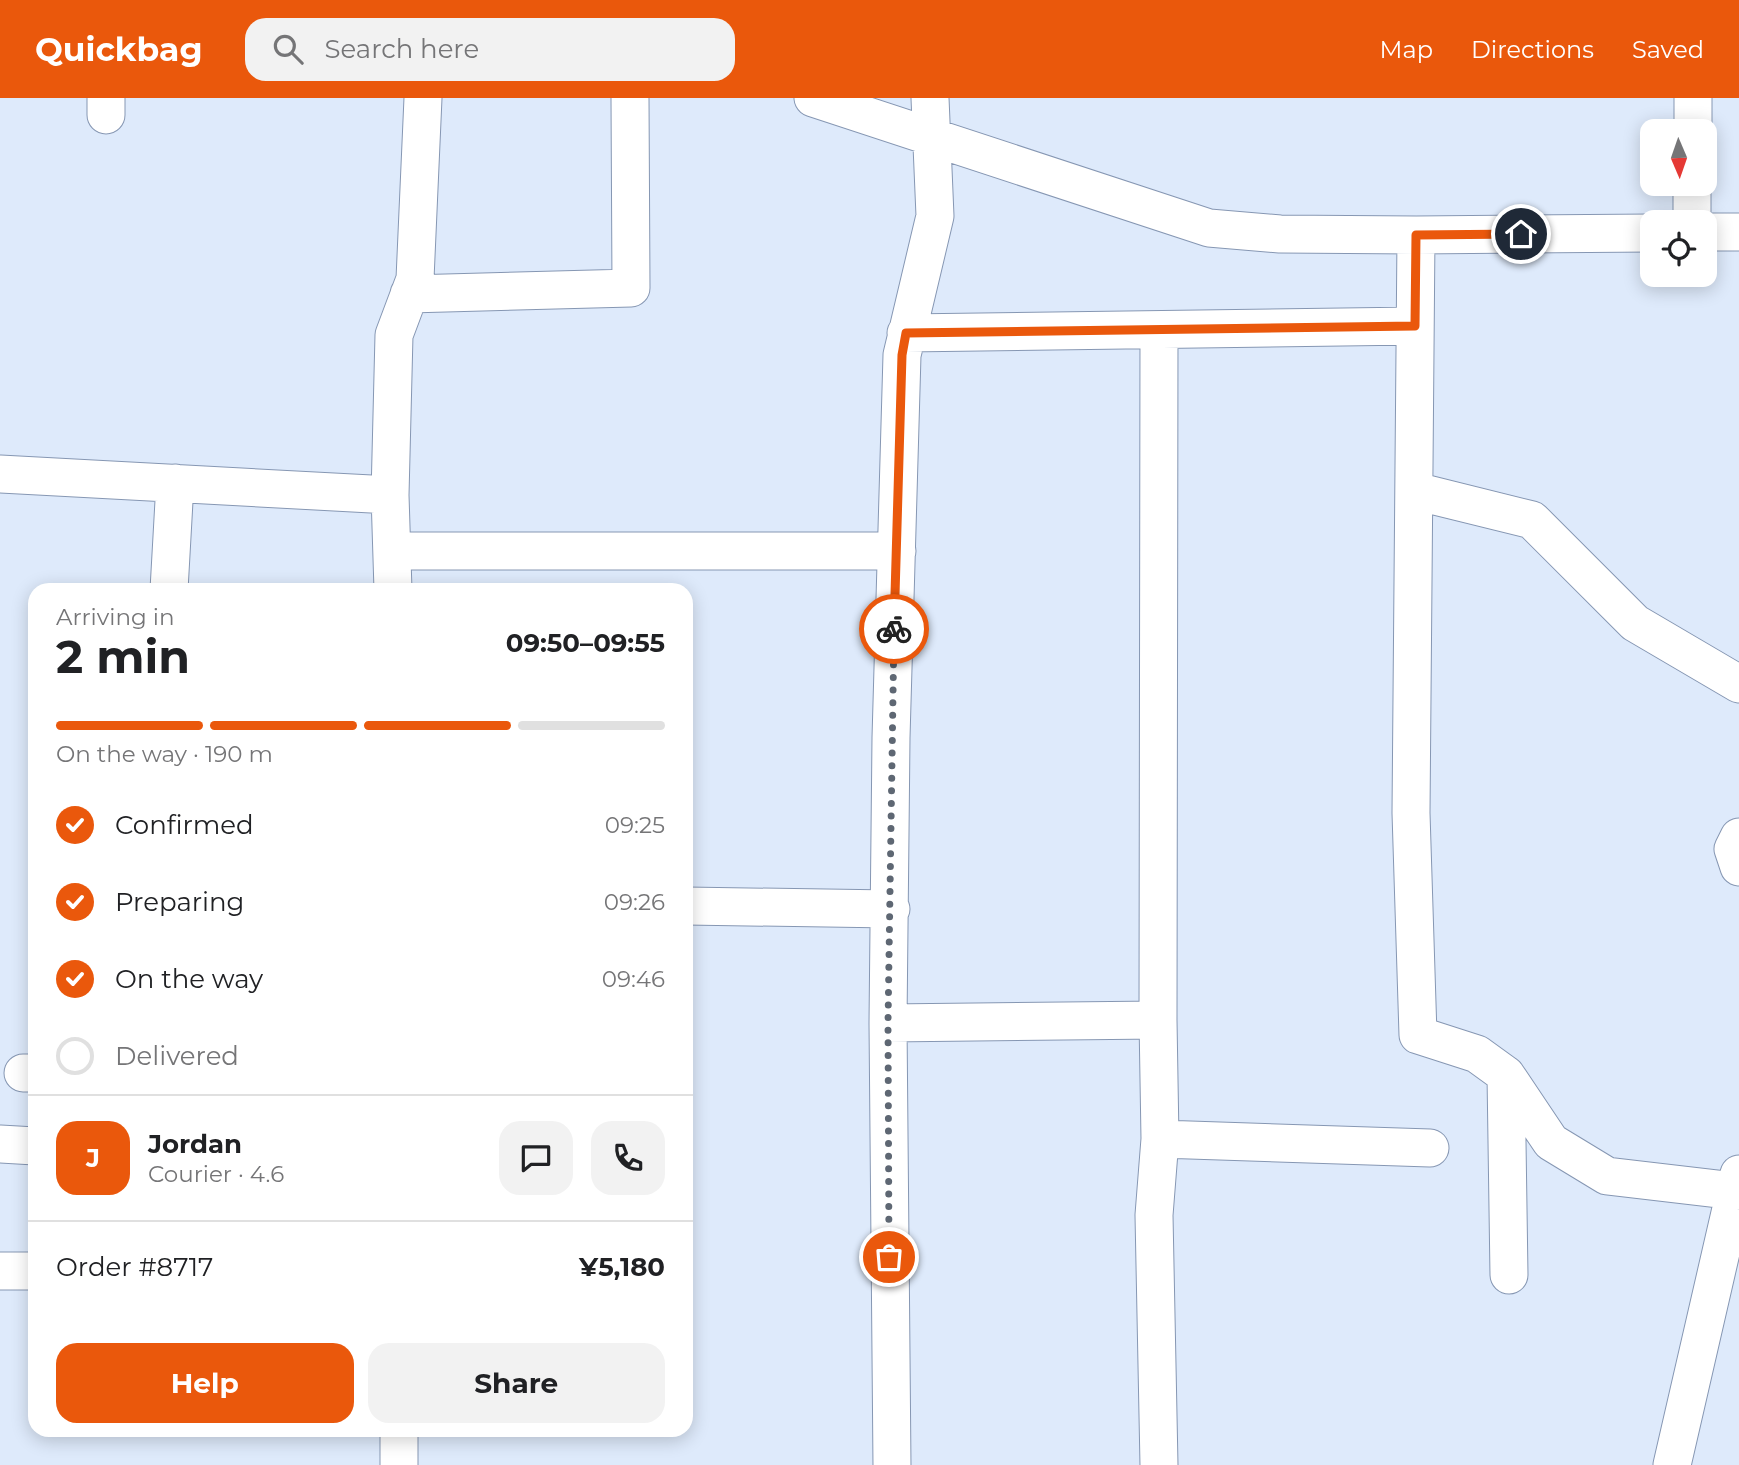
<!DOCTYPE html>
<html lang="en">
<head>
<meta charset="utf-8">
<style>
	body { margin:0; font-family:Montserrat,sans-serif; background:#f2f2f2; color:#202124; height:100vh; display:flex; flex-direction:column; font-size:26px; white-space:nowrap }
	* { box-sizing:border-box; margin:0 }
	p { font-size:23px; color:#757577 }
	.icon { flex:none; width:38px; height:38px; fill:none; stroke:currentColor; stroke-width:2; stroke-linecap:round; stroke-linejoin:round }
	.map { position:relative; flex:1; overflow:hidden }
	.panel { position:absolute; left:28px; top:485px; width:665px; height:854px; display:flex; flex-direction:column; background:#fff; border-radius:21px; box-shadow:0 4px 18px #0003 }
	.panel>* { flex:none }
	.needle { width:46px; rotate:178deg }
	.tools { position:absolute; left:1640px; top:21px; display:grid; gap:14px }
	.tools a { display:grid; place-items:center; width:77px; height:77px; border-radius:14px; background:#fff; box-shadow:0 4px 18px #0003; font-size:35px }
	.pin { position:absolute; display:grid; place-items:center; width:60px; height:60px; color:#fff; margin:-30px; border:4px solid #fff; border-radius:50%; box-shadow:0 2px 7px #0007 }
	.courier { position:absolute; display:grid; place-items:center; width:70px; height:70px; margin:-35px; border:5px solid #ea580c; border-radius:50%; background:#fff; color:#222; box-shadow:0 2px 9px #0007 }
	.overview em { font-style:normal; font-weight:700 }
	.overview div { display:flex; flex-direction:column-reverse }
	.overview { display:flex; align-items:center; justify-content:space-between; height:119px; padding:0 28px }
	h1 { font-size:46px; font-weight:700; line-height:52px }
	.bar { display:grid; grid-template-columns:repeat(4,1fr); gap:10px 7px; align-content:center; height:84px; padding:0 28px }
	.bar i { height:9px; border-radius:5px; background:#e0e0e0 }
	.bar .selected { background:#ea580c }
	.bar p { grid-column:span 4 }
	.line { display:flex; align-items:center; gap:18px; padding:0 28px; border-top:2px solid #e0e0e0 }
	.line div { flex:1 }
	.round { display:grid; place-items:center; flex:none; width:74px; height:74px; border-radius:21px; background:#f2f2f2 }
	ol { padding:0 28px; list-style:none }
	li { display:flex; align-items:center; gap:21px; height:77px }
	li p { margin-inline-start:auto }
	li .icon { padding:7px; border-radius:50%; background:#ea580c; color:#fff; stroke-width:4 }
	li:last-child { color:#757577 }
	li i { width:38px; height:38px; border:4px solid #e0e0e0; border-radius:50% }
	.action { display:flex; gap:14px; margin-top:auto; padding:14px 28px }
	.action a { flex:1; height:80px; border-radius:21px; background:#ea580c; color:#fff; font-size:28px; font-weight:700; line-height:80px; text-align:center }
	.action a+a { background:#f2f2f2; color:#202124 }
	header { display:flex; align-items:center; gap:42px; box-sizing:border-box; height:98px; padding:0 35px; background:#ea580c; color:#fff }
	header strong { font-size:33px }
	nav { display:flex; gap:38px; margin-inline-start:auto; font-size:24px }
	.search { width:490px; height:63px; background:#f2f2f2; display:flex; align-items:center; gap:18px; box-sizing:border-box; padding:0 24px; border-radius:21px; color:#757577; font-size:26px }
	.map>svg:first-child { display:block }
</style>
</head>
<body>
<header>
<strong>Quickbag</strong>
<div class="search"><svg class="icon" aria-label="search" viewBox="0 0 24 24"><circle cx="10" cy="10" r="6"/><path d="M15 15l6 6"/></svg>Search here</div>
<nav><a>Map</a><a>Directions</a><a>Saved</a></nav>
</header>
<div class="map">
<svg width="1739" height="1367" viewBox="0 0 1739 1367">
	<rect width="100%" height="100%" fill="#deeafb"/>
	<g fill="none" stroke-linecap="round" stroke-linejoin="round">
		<g stroke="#8697b3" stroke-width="39">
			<path id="minor" d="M106 0V17
				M813 0 1209 130 1280 136 1416 137 1652 135
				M1693 33V0
				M1692 124V86
				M1704 134H1739
				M1416 137 1411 715 1418 937 1477 956 1506 977 1551 1044 1607 1078 1735 1093
				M409 196 631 190 630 0
				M906 235 1415 228
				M0 376 390 397
				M1415 393 1532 422 1635 525 1739 586
				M392 453H897
				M169 492 175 385
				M393 492 390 397 394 237 415 181 423 0
				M1739 739 1733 751 1739 769
				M686 808 891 811
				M1158 922 1159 233
				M888 925 1158 922 1160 1041 1154 1117 1159 1367
				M23 975H35
				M1506 977 1509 1177
				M1160 1041 1430 1050
				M0 1046 35 1048
				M0 1173H35
				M399 1367V1332
				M892 1367 888 925 891 640 902 257 935 118 930 0
				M1672 1367 1739 1076"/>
		</g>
		<use href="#minor" stroke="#fff" stroke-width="37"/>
	</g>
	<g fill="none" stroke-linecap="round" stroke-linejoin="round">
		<path stroke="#5e6773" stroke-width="7" stroke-dasharray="0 12.6" d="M889 1159 888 925 894 531"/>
		<path stroke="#ea580c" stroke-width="9" d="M894 531 902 257 906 235 1415 228 1416 137 1521 136"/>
	</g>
</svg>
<div class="tools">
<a><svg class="needle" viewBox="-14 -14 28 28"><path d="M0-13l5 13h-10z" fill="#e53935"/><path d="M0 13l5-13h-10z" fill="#757577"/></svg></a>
<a><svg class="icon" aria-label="locate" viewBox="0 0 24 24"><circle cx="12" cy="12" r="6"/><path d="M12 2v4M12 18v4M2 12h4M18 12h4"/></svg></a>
</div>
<div class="pin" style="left:889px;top:1159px;background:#ea580c"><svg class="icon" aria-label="bag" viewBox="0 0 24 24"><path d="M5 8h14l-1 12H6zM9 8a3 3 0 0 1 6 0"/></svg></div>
<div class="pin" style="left:1521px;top:136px;background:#1f2937"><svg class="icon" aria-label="home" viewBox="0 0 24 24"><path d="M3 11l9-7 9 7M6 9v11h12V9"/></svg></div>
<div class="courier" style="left:894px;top:531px"><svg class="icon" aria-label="bike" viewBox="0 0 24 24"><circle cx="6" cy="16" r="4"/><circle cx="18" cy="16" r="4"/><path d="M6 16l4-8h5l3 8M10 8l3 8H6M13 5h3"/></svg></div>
<section class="panel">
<div class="overview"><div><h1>2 min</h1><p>Arriving in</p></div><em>09:50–09:55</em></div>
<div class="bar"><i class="selected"></i><i class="selected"></i><i class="selected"></i><i></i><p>On the way · 190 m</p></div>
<ol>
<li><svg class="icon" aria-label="check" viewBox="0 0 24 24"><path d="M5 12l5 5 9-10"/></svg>Confirmed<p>09:25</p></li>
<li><svg class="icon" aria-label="check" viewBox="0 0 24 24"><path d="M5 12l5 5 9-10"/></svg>Preparing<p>09:26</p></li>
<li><svg class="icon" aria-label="check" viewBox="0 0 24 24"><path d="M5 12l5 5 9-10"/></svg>On the way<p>09:46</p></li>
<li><i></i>Delivered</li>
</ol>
<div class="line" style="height:126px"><b class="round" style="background:#ea580c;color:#fff">J</b><div><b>Jordan</b><p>Courier · 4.6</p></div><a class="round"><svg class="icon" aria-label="chat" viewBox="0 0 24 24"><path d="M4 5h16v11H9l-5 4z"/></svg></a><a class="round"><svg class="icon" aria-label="phone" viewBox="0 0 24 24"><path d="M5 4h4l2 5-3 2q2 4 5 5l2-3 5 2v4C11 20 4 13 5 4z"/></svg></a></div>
<div class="line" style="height:91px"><div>Order #8717</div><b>¥5,180</b></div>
<div class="action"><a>Help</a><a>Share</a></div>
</section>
</div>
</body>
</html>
